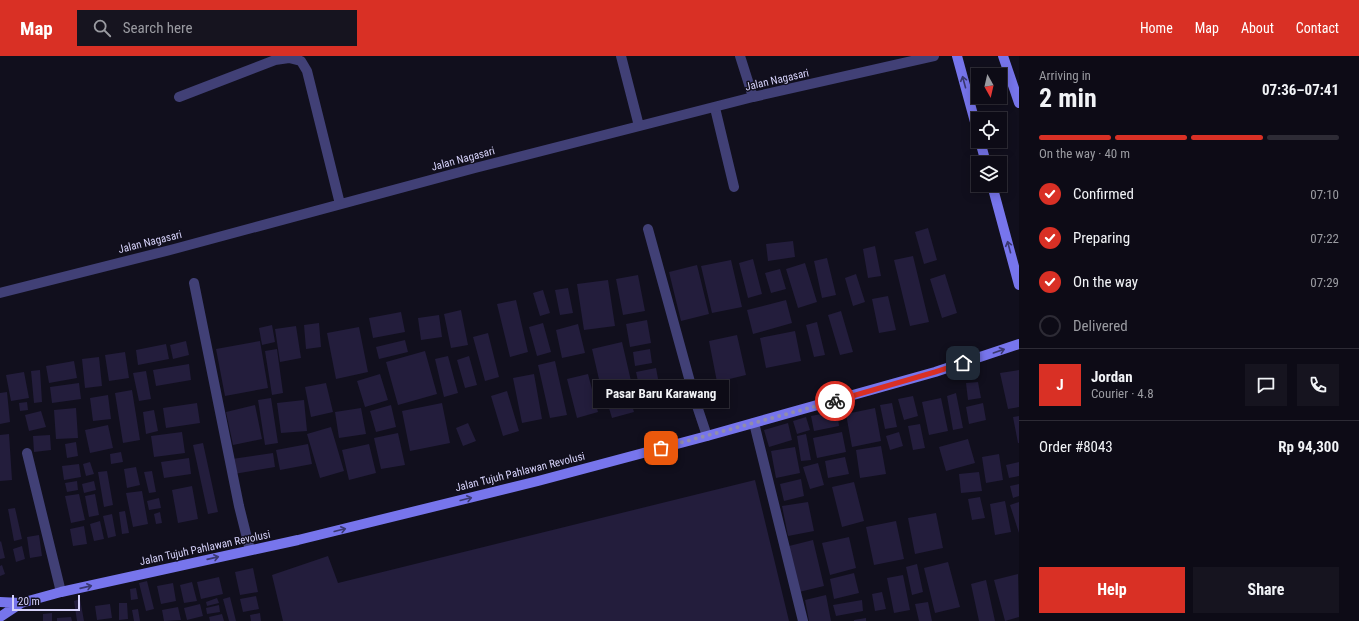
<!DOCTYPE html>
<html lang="en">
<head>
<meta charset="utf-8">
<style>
	body { margin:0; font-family:"Roboto Condensed",sans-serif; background:#16141f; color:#f1f3f6; height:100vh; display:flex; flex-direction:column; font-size:15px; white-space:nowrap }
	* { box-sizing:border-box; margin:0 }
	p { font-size:13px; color:#9a9ba1 }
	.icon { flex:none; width:22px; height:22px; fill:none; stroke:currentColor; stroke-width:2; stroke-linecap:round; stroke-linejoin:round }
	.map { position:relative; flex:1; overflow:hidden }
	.sheet { display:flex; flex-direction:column; background:#0d0b16; width:340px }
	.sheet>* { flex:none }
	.needle { width:26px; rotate:172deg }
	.controls { position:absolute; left:971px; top:12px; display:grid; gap:8px }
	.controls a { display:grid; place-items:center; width:36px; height:36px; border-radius:0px; background:#0d0b16; box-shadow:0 2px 10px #0003,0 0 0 1px #2d2b35; font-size:20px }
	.scale { position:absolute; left:12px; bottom:10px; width:68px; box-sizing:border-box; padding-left:4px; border:2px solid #d5d1f9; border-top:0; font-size:11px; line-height:14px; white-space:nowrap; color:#d5d1f9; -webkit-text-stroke:3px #110f1d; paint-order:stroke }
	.pin { position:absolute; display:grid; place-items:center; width:34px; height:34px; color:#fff; margin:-17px; border-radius:8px; box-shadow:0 2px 6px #0006 }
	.courier { position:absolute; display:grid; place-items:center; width:40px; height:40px; margin:-20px; border:3px solid #d93025; border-radius:50%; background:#fff; color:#222; box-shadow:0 1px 5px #0007 }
	.bubble { position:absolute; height:28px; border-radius:0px; background:#0d0b16; box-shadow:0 2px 10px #0003,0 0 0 1px #2d2b35; font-size:13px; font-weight:700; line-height:28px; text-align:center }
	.headline em { font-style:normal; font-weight:700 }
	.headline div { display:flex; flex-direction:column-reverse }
	.headline { display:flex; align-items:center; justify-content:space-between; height:68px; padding:0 20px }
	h1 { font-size:26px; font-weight:700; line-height:30px }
	.bar { display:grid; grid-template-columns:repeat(4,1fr); gap:6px 4px; align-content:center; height:48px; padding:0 20px }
	.bar i { height:5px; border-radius:3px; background:#2d2b35 }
	.bar .active { background:#d93025 }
	.bar p { grid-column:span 4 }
	.line { display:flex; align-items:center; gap:10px; padding:0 20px; border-top:1px solid #2d2b35 }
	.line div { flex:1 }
	.round { display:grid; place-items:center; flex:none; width:42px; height:42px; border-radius:0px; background:#16141f }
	ol { padding:0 20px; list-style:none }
	li { display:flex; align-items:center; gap:12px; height:44px }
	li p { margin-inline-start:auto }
	li .icon { padding:4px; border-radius:50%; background:#d93025; color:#fff; stroke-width:4 }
	li:last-child { color:#9a9ba1 }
	li i { width:22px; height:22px; border:2px solid #2d2b35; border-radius:50% }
	.action { display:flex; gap:8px; margin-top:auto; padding:8px 20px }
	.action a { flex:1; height:46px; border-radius:0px; background:#d93025; color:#fff; font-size:16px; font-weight:700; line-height:46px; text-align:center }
	.action a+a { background:#16141f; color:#f1f3f6 }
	header { display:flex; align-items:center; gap:24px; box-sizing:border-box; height:56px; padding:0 20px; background:#d93025; color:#fff }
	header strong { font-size:19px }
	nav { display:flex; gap:22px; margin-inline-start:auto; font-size:14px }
	.search { width:280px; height:36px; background:#16141f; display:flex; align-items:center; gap:10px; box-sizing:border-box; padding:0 14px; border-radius:0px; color:#9a9ba1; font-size:15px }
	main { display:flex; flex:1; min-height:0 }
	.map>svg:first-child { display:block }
</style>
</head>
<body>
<header>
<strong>Map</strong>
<div class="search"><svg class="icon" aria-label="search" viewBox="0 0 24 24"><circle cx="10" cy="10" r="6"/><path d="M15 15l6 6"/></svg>Search here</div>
<nav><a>Home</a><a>Map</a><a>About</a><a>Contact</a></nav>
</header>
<main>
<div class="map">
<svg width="1019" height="565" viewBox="0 0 1019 565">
	<rect width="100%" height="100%" fill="#110f1d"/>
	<path fill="#231d3c" d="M928 172 937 204 924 208 915 176Z
		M793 185 795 201 768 205 766 188Z
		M875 190 881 220 868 222 863 193Z
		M913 200 929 266 910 270 894 204Z
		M827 202 836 239 822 242 814 205Z
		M753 203 762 238 748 242 739 207Z
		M731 204 742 251 712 257 701 210Z
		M805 207 817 246 798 252 786 213Z
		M697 209 709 258 681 265 669 216Z
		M780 213 786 233 771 237 765 217Z
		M856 218 865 246 853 250 845 222Z
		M945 218 957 257 942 262 930 223Z
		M638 219 645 255 623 259 616 223Z
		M608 224 615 270 584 274 577 228Z
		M568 232 573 257 560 259 555 234Z
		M543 234 550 257 540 260 533 237Z
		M888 240 896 274 879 277 872 243Z
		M516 244 528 296 510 301 497 248Z
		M786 244 792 267 753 278 747 254Z
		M461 254 468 289 451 292 444 258Z
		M841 255 853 296 840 299 828 259Z
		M401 256 405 276 373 282 369 262Z
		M439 259 442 281 421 284 418 262Z
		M647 264 651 287 630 291 626 268Z
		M817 266 825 299 814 301 806 269Z
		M319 267 321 291 306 293 304 269Z
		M543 267 551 296 537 300 529 271Z
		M578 268 585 297 562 302 556 274Z
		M272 269 275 286 262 289 259 272Z
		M296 270 301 302 280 306 275 273Z
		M359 271 368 316 336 323 327 277Z
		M795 275 801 305 766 312 760 282Z
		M488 277 499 321 485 325 473 281Z
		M737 279 746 319 717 326 709 285Z
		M405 284 408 296 379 303 376 291Z
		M186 285 189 299 173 303 170 289Z
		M260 285 268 332 225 340 216 293Z
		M622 286 631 325 601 332 592 293Z
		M166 288 169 303 138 309 136 294Z
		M277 293 283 337 272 339 265 295Z
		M650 293 652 307 635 310 633 296Z
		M425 295 437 338 398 349 386 306Z
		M125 296 129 322 109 325 105 299Z
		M448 300 458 337 444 341 435 303Z
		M469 300 477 329 465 332 457 304Z
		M99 301 102 330 85 332 82 303Z
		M74 305 77 322 49 327 46 310Z
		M555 305 567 359 550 362 538 309Z
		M189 308 191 324 156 330 153 314Z
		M656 312 662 344 643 348 636 316Z
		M40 314 42 346 34 347 31 315Z
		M1019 314V351L1008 353 1000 317Z
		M146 315 151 343 139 345 133 317Z
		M24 316 29 342 11 345 6 319Z
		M380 318 388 344 365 351 357 325Z
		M534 318 542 363 522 367 513 322Z
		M588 318 598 356 577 362 567 323Z
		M978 326 981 342 968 344 966 327Z
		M79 327 81 343 52 347 50 331Z
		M326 327 333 356 311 361 305 331Z
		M627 333 634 356 612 362 605 339Z
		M132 334 140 384 123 387 115 337Z
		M507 335 519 375 503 380 491 340Z
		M7 336 10 366 0 368V337Z
		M956 337 963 372 953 374 947 340Z
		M108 339 111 363 93 365 90 342Z
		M913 340 918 360 904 364 898 343Z
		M271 342 278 387 265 389 258 344Z
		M941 342 948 375 929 379 922 346Z
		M304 344 307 375 281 377 277 347Z
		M27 346 28 354 20 355 19 347Z
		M197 347 200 367 166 372 163 352Z
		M442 347 450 387 410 395 402 355Z
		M892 347 897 371 885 373 880 349Z
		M983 347 986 364 969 368 966 351Z
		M255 349 262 383 233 389 226 356Z
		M391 349 396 371 376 376 370 355Z
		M76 352 78 382 56 383 54 354Z
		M361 352 366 378 339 382 335 356Z
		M875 352 881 385 852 391 846 358Z
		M154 354 158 375 146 378 143 356Z
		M41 355 46 371 29 375 25 359Z
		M837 355 839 370 814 375 811 360Z
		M1019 360V387H1018L1013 361Z
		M806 361 810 374 797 378 793 365Z
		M468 367 476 385 463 390 456 372Z
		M788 367 792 384 769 391 764 374Z
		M920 368 925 392 913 394 908 370Z
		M108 369 113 392 90 397 85 374Z
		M331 371 344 415 320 422 307 378Z
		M182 376 185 397 154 401 151 380Z
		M842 376 846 396 817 402 813 382Z
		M899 376 903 390 890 394 886 380Z
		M398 377 405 409 381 413 374 382Z
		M9 378 12 424 0 425V379Z
		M806 378 811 404 801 405 797 380Z
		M50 379 51 394 34 396 33 380Z
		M968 383 975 407 946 415 939 391Z
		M76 386 78 400 67 402 65 388Z
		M203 387 218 456 208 458 193 389Z
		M308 388 312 408 280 414 276 394Z
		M369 388 376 417 349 424 342 394Z
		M881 390 886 418 860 422 856 394Z
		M795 391 800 417 776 422 771 395Z
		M121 396 123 406 111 408 110 398Z
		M273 397 275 411 234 418 232 403Z
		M999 398 1003 424 986 427 982 401Z
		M845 401 849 418 828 422 825 405Z
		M189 402 191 418 164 422 161 406Z
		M90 406 94 418 86 420 83 408Z
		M1019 406V420L1009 422 1006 409Z
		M818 407 824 429 810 433 803 411Z
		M79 408 81 421 64 424 62 410Z
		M136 411 140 429 127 432 124 413Z
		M107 415 113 449 104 451 98 416Z
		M152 415 156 436 149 437 144 416Z
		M979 416 982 435 961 437 959 418Z
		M801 423 804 440 784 445 780 428Z
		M755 424 789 565H283L272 519 328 500 338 527Z
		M77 425 78 434 67 436 65 427Z
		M94 425 96 434 84 437 82 428Z
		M854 426 864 465 842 471 832 431Z
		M1019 428V440L1013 442 1010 430Z
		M192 430 198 463 178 467 172 434Z
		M142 435 148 468 133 471 126 437Z
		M79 438 85 464 71 467 65 440Z
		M95 438 99 459 89 461 85 440Z
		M980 441 985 462 972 464 968 443Z
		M159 442 161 452 149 454 147 445Z
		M1005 445 1011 476 995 479 990 448Z
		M808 446 814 475 788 480 782 450Z
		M1019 446V477L1010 449Z
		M15 452 22 483 14 485 8 453Z
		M125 455 129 477 122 478 119 456Z
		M160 456 162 467 156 468 154 458Z
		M936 457 943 492 915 498 908 462Z
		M112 458 116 480 108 482 103 460Z
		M100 465 104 483 94 485 90 468Z
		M896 465 904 503 874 509 866 471Z
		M84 470 87 488 73 490 70 473Z
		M39 479 42 500 30 502 27 481Z
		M849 481 856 512 830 519 822 487Z
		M813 484 824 530 799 536 789 490Z
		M1 485 5 502 0 503V486Z
		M22 490 25 503 16 506 13 493Z
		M948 506 960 551 935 557 924 512Z
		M917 508 923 536 912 539 906 511Z
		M2 509 5 518 0 520V510Z
		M253 512 258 536 240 539 235 516Z
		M854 517 859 537 834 543 830 523Z
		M1018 518 1019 561 1005 565 994 524Z
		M903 519 910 554 894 557 887 522Z
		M219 521 223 538 201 543 197 526Z
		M986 524 995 565H979L971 528Z
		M147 525 154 553 146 555 139 527Z
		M192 526 197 545 184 547 180 529Z
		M173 527 176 545 161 548 157 530Z
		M136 532 138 543 131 544 130 533Z
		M882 536 886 553 875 555 872 538Z
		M826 539 831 565H809L805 544Z
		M256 540 259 553 243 556 240 543Z
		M230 541 236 565H229L223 543Z
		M217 542 219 547 207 550 206 546Z
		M80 543 84 565H77L74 545Z
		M862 544 863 555 836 560 833 549Z
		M928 546 932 565H919L915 548Z
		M119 547H127L128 563 119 564Z
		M110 548 112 562 97 564 95 550Z
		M200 548 203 560 187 564 184 552Z
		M219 549 220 556 207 558 206 552Z
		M178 551 181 564 164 565 162 554Z
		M138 553 140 565H134L132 554Z
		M52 557V565H43V558Z
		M260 557 261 565H251L250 559Z
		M222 558 224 565H210L209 561Z
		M71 561 72 565H57V562Z
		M866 562V565H854V564Z"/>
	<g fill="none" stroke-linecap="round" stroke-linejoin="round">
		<path stroke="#414076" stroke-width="10" d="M715 52 734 131
			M194 227 239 450 250 494
			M754 367 803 565"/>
		<path stroke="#414076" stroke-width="10" d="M621 0 639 70
			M740 0 753 41
			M179 41 275 4 289 2 301 5 307 15 340 148
			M648 173 695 344 707 380
			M0 237 174 193 475 112 753 41 934 0
			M27 397 61 536"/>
		<path stroke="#7775ec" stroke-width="10" d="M957 0 978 77
			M1003 0 1019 47
			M980 85 986 107
			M992 129 1019 229
			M0 546 21 547
			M0 561 21 547 61 536 298 484 538 425 707 380 935 316 1019 288"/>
	</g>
	<defs><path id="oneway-shaft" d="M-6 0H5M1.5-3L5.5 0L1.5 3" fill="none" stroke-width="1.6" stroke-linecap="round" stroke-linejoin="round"/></defs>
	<g stroke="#3a3870">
		<use href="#oneway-shaft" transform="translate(964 26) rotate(-105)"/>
		<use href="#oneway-shaft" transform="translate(1009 191) rotate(-105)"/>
		<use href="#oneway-shaft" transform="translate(999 295) rotate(-19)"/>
		<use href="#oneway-shaft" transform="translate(466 443) rotate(-14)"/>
		<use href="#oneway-shaft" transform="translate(340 474) rotate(-14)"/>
		<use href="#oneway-shaft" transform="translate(213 502) rotate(-13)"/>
		<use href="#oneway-shaft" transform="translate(86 531) rotate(-13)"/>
	</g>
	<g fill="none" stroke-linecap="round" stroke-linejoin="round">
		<path stroke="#908dac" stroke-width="4" stroke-dasharray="0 7.2" d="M661 392 835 345"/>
		<path stroke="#d93025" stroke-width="5" d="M835 345 935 316 963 307"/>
	</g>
	<g text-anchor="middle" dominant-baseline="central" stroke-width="3" stroke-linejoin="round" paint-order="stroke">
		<g font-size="11" fill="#d5d1f9" stroke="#110f1d">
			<text transform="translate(777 24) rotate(-13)">Jalan Nagasari</text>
			<text transform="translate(463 103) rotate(-15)">Jalan Nagasari</text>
			<text transform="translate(150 186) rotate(-14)">Jalan Nagasari</text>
			<text transform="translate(520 416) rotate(-14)">Jalan Tujuh Pahlawan Revolusi</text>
			<text transform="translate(205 492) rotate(-12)">Jalan Tujuh Pahlawan Revolusi</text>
		</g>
	</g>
</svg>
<div class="controls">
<a><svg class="needle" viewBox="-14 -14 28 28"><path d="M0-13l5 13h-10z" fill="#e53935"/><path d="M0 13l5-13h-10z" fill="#9a9ba1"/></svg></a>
<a><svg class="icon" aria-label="locate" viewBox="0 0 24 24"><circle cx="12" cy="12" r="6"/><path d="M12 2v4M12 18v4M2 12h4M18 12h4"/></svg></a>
<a><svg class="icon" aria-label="layers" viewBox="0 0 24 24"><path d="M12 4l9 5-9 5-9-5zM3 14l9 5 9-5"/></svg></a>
</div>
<div class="scale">20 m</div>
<div class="pin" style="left:661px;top:392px;background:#ea580c"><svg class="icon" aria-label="bag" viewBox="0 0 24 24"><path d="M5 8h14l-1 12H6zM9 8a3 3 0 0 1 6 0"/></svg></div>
<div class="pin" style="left:963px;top:307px;background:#1f2937"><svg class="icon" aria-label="home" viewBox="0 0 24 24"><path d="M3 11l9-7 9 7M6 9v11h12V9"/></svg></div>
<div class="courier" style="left:835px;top:345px"><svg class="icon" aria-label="bike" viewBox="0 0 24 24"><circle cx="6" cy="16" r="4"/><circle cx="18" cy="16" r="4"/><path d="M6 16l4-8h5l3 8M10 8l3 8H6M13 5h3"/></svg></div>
<div class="bubble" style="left:593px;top:324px;width:136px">Pasar Baru Karawang</div>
</div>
<section class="sheet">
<div class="headline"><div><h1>2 min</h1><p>Arriving in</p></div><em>07:36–07:41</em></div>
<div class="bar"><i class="active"></i><i class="active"></i><i class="active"></i><i></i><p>On the way · 40 m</p></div>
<ol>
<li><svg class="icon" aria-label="check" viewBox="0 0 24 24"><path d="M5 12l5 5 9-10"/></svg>Confirmed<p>07:10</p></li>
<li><svg class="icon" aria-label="check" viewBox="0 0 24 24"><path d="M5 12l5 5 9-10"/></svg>Preparing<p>07:22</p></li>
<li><svg class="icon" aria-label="check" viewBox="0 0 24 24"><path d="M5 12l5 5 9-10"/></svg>On the way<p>07:29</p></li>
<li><i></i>Delivered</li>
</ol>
<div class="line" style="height:72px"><b class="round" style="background:#d93025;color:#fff">J</b><div><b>Jordan</b><p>Courier · 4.8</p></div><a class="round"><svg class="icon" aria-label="chat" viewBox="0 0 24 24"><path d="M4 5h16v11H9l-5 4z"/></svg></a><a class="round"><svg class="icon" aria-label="phone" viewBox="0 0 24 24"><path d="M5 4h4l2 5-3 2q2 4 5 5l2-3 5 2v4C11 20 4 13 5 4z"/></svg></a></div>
<div class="line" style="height:52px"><div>Order #8043</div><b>Rp 94,300</b></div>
<div class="action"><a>Help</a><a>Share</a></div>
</section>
</main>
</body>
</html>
